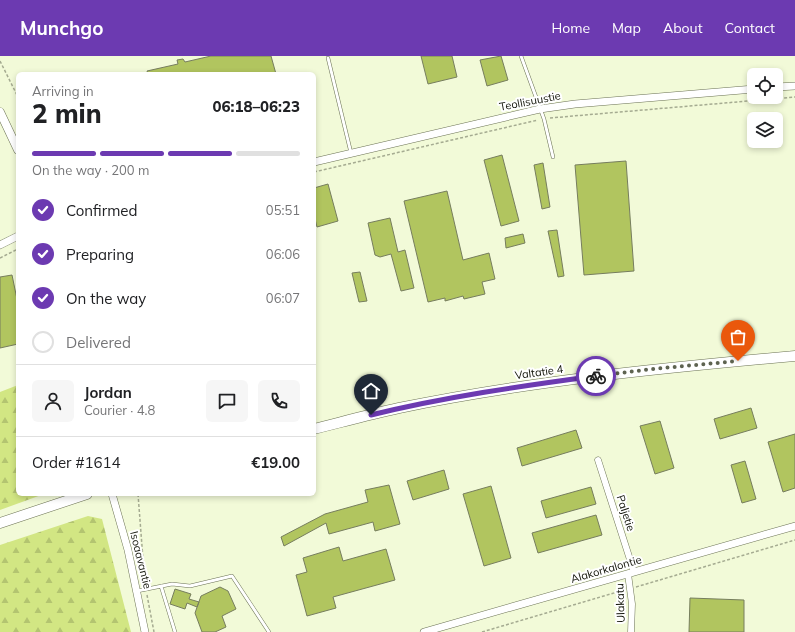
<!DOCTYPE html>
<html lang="en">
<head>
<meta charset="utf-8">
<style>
	body { margin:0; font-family:Mulish,sans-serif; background:#f6f6f6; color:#202124; height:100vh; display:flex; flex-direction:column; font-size:15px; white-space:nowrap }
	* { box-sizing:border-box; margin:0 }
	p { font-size:13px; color:#757577 }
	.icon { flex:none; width:22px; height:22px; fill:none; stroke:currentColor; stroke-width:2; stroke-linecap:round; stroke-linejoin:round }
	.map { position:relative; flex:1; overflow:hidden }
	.panel { position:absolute; left:16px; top:16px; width:300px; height:424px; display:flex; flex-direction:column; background:#fff; border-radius:6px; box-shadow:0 2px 6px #0003 }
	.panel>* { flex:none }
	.controls { position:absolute; left:747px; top:12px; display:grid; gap:8px }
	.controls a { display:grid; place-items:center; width:36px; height:36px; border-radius:6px; background:#fff; box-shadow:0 2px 6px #0003; font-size:20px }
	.pin { position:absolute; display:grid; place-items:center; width:34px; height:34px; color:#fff; margin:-41px -17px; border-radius:50% 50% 50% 0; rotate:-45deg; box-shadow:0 0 4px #0007 }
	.pin .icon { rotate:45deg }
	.courier { position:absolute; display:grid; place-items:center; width:40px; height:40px; margin:-20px; border:3px solid #6c3ab1; border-radius:50%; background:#fff; color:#222; box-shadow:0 1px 5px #0007 }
	.head em { font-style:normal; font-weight:800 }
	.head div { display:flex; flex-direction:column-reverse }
	.head { display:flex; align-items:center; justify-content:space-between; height:68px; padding:0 16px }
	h1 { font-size:26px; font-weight:800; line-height:30px }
	.bar { display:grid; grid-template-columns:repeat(4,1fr); gap:6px 4px; align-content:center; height:48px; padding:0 16px }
	.bar i { height:5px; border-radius:3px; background:#e0e0e0 }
	.bar .selected { background:#6c3ab1 }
	.bar p { grid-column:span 4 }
	.line { display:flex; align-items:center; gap:10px; padding:0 16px; border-top:1px solid #e0e0e0 }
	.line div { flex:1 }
	.round { display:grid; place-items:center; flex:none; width:42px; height:42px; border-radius:6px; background:#f6f6f6 }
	ol { padding:0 16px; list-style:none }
	li { display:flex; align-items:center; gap:12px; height:44px }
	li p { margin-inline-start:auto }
	li .icon { padding:4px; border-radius:50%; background:#6c3ab1; color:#fff; stroke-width:4 }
	li:last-child { color:#757577 }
	li i { width:22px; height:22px; border:2px solid #e0e0e0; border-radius:50% }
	header { display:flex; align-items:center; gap:24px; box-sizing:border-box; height:56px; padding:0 20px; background:#6c3ab1; color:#fff }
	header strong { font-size:19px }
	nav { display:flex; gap:22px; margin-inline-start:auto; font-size:14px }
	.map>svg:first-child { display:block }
</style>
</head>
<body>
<header>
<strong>Munchgo</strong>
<nav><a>Home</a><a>Map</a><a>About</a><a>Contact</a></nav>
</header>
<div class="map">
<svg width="795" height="576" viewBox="0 0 795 576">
	<defs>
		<pattern id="forest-firs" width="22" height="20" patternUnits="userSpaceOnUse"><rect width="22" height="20" fill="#d2e683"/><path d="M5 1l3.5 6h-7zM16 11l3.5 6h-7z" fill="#b3c470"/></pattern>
	</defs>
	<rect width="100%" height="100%" fill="#f2fad8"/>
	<path fill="url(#forest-firs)" d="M18 329V438H44L0 454V336Z
		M88 460 102 463 131 576H0V489Z"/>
	<path fill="#b1c55f" stroke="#767d5e" d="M211 0H271L276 18H148L147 15 178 8 177 4 183 3 185 6Z
		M421 0H452L457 21 428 28Z
		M501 0 508 24 487 30 480 4Z
		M502 99 519 165 501 170 484 104Z
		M626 105 634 215 584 219 575 109Z
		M543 107 550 151 542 153 534 109Z
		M328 128 338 165 317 171 314 159V132Z
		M447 135 463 204 489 197 495 223 482 226 485 238 464 243 463 240 445 245V242L428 246 404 145Z
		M390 162 398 196 405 194 414 232 401 235 391 198 380 201 375 199 368 167Z
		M557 174 564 220 558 221 548 175Z
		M523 178 525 187 506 192 505 182Z
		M360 216 367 245 359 246 352 217Z
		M12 219 18 248V288L0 292V221Z
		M751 352 757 372 720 383 714 363Z
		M660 365 674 412 655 418 640 370Z
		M576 374 582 392 522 410 517 392Z
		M795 378V432L783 436 768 386Z
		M745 405 756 443 742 447 731 409Z
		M444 414 449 433 413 444 407 425Z
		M389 429 400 468 375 475 373 466 329 478 326 467 284 490 281 481 325 458 368 446 365 434Z
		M491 430 511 502 484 510 463 438Z
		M591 431 596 448 546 462 541 445Z
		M596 459 602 479 538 497 532 477Z
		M339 491 343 505 386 493 395 524 333 541 336 552 307 560 296 519 307 516 303 502Z
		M220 531 228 535 236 553 222 560 226 571 215 576H202L195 557 201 540Z
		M175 533 191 538 189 543 199 546 197 551 187 547 185 553 170 548Z
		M690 542 744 544V576H689Z"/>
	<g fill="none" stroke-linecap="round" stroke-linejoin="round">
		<g stroke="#6b7254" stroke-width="4">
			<path id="service" d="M521 0 544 63 553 101
				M328 2 351 97
				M161 530 175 576
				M137 535 172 528 190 530 232 520 269 576"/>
		</g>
		<g stroke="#6b7254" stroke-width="7">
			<path id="minor" d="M598 404 634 516
				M628 518 632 548 631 576"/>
		</g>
		<g stroke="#6b7254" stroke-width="8">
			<path id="tertiary" d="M776 31 795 30
				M314 106 540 53 575 48 754 33
				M0 189 18 180
				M112 438 128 494 145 576
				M424 576 795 470"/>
		</g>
		<g stroke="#6b7254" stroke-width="9">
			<path id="secondary" d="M0 56 18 94"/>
		</g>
		<g stroke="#6b7254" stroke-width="11">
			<path id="trunk" d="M314 373C342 366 371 358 399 352 530 325 662 312 795 300
				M0 467 87 438"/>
		</g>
		<path stroke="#a5ab91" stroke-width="1.5" stroke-dasharray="3 2" stroke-linecap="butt" d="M0 5 18 41
			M550 62 795 41
			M314 116 538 64
			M0 202 18 193
			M138 438 143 503 146 529
			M636 531 795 484
			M147 539 154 576
			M482 576 624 534"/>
		<use href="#service" stroke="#fff" stroke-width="3"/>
		<use href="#minor" stroke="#fff" stroke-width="6"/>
		<use href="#tertiary" stroke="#fff" stroke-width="7"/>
		<use href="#secondary" stroke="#fff" stroke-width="8"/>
		<use href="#trunk" stroke="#fff" stroke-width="10"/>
	</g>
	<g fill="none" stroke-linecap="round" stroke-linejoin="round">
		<path stroke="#5e6350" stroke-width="4" stroke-dasharray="0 7.2" d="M596 320 652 313 738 305"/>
		<path stroke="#6c3ab1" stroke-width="5" d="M371 359C444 341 521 330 596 320"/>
	</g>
	<g text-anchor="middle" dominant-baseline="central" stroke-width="4" stroke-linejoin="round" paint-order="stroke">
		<g font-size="11" fill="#0f1106" stroke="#fff">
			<text transform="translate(530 45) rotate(-11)">Teollisuustie</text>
			<text transform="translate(539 316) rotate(-8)">Valtatie 4</text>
			<text transform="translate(626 457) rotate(72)">Paljetie</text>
			<text transform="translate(141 504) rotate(76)">Isoaavantie</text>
			<text transform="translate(606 513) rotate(-16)">Alakorkalontie</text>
			<text transform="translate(620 547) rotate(-92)">Ulakatu</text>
		</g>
	</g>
</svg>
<div class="controls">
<a><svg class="icon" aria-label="locate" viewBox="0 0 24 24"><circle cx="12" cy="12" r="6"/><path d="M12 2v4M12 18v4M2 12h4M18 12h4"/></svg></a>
<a><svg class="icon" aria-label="layers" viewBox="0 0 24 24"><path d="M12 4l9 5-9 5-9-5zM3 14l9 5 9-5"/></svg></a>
</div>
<div class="pin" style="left:738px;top:305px;background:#ea580c"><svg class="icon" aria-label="bag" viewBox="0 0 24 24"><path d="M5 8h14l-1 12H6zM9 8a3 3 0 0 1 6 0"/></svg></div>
<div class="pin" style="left:371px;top:359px;background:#1f2937"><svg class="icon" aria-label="home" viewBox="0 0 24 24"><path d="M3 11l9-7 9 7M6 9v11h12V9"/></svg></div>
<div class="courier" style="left:596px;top:320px"><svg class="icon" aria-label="bike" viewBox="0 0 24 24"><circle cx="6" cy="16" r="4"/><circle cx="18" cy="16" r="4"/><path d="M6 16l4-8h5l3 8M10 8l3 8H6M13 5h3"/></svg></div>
<section class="panel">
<div class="head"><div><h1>2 min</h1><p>Arriving in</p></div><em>06:18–06:23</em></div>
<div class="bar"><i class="selected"></i><i class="selected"></i><i class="selected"></i><i></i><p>On the way · 200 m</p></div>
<ol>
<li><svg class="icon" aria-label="check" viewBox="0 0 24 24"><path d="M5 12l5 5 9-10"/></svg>Confirmed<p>05:51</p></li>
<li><svg class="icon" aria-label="check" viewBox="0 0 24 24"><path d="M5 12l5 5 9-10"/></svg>Preparing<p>06:06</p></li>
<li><svg class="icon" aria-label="check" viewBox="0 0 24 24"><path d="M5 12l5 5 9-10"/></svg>On the way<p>06:07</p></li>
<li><i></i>Delivered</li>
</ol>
<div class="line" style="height:72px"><a class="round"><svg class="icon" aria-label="person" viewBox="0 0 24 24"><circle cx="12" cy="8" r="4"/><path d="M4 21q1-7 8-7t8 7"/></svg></a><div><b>Jordan</b><p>Courier · 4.8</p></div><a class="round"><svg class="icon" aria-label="chat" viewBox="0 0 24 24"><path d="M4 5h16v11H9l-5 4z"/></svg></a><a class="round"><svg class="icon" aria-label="phone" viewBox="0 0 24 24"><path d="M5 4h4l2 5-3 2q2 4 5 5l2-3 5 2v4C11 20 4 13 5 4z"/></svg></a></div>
<div class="line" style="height:52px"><div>Order #1614</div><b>€19.00</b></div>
</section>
</div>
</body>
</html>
